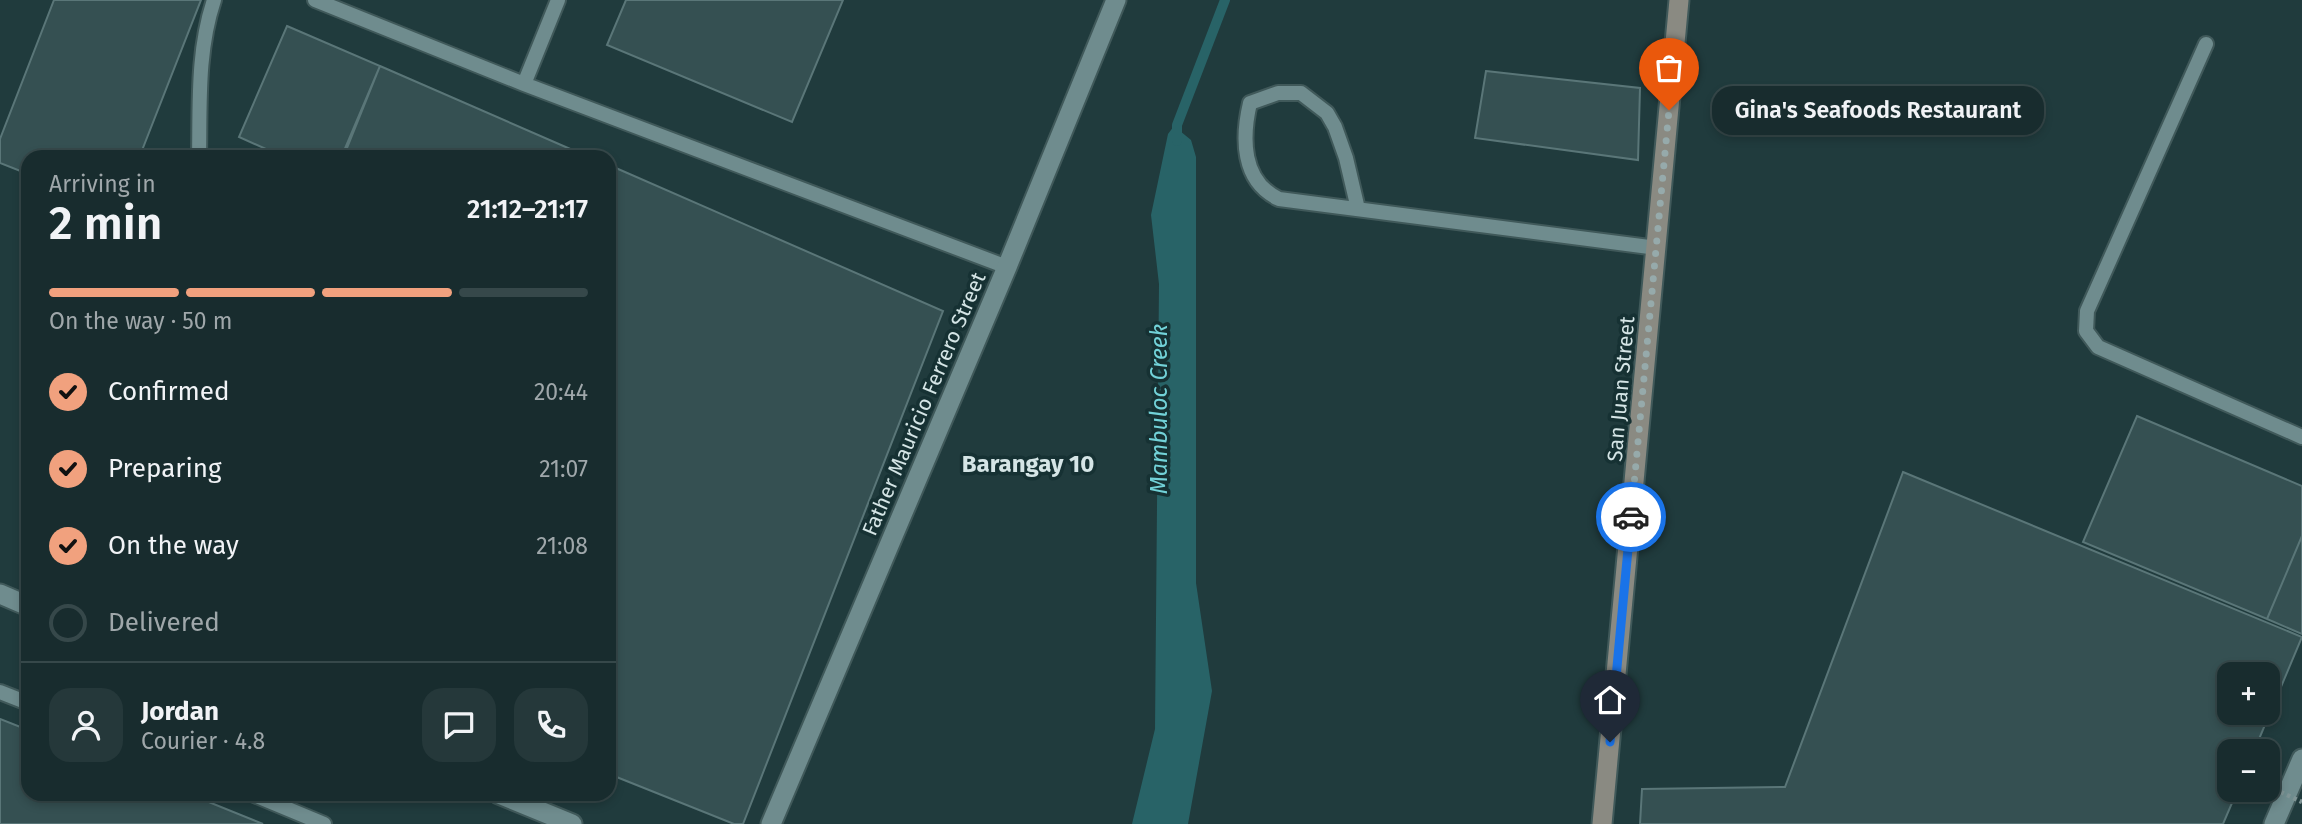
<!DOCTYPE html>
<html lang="en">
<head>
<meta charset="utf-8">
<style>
	body { margin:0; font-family:"Fira Sans",sans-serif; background:#25383a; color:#f1f3f6; height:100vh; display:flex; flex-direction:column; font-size:26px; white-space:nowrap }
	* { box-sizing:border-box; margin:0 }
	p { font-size:23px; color:#9fa7aa }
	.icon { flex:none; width:38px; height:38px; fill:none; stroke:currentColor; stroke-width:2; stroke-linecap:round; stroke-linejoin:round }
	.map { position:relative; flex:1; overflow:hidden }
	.panel { position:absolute; left:21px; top:150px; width:595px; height:651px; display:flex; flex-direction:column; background:#182c2e; border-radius:21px; box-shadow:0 4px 10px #0003,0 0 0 2px #36484a }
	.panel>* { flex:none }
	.buttons { position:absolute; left:2217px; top:662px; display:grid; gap:14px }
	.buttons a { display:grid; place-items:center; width:63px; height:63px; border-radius:14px; background:#182c2e; box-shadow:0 4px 10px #0003,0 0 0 2px #36484a; font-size:35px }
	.pin { position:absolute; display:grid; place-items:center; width:60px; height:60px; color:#fff; margin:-72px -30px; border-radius:50% 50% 50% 0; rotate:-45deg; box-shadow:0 0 7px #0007 }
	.pin .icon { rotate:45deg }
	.courier { position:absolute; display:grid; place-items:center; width:70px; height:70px; margin:-35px; border:5px solid #1a73e8; border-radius:50%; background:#fff; color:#222; box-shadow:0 2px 9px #0007 }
	.bubble { position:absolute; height:49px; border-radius:21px; background:#182c2e; box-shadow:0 4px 10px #0003,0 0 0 2px #36484a; font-size:23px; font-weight:600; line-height:49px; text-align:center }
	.headline em { font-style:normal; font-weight:600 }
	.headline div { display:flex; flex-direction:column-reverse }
	.headline { display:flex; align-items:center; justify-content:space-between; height:119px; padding:0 28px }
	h1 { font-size:46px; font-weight:600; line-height:52px }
	.bar { display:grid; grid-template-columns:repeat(4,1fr); gap:10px 7px; align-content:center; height:84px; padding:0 28px }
	.bar i { height:9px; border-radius:5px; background:#36484a }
	.bar .current { background:#f1a17e }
	.bar p { grid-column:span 4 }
	.line { display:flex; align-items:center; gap:18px; padding:0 28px; border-top:2px solid #36484a }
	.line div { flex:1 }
	.round { display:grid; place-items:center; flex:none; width:74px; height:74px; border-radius:21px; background:#25383a }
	ol { padding:0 28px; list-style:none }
	li { display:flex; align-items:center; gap:21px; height:77px }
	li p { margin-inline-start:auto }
	li .icon { padding:7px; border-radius:50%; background:#f1a17e; color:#111; stroke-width:4 }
	li:last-child { color:#9fa7aa }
	li i { width:38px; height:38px; border:4px solid #36484a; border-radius:50% }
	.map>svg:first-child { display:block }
</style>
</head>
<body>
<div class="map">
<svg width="2302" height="824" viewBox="0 0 2302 824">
	<rect width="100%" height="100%" fill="#203b3d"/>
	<path fill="#286367" d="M1174 126 1191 140 1196 157V583L1212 691 1188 824H1132L1155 729 1159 284 1151 215 1168 134Z"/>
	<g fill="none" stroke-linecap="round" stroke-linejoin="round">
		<path stroke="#286367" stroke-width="10" d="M1177 141V125L1225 0"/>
	</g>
	<path fill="#355052" stroke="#5a7678" stroke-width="2" fill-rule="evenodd" d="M54 0H201L139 158H28V174L0 163V139Z
		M626 0H843L792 122 607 45Z
		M287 26 380 66 341 158H286L239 137Z
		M380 66 591 158H343Z
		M1486 71 1640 88 1638 160 1475 138Z
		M609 165 943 311 743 824H734L609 774Z
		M2137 416 2302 486V536L2267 619 2083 542Z
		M1903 472 2302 637 2254 751H2230V789H2238L2223 824H1640L1642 789 1785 787ZM2230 674H2268V712H2230Z
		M2302 536V634L2267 619Z
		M0 719 28 730V794H189L263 824H0Z"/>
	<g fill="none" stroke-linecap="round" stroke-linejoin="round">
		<g stroke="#40595a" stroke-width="18">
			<path id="service" d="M315 0 524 84 1007 267
				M2206 44 2087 311 2086 331 2098 347 2302 437
				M524 84 558 0
				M199 158C200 104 197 51 214 0
				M1358 209 1346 158 1335 127 1327 113 1301 93H1278L1250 103C1242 137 1241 181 1279 199L1657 248
				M0 692 28 703
				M252 794 324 824"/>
		</g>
		<g stroke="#40595a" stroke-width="23">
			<path id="tertiary" d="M0 594 28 606
				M499 794 572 824
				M771 824 1007 267 1116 0
				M2274 824 2302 759"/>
		</g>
		<g stroke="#40595a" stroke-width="23">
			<path id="secondary" d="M1602 824 1679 0"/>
		</g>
		<use href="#service" stroke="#6f8c8e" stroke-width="14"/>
		<use href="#tertiary" stroke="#6f8c8e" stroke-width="19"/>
		<use href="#secondary" stroke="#8a8a82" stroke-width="19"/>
		<path stroke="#7f9495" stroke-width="4.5" stroke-dasharray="3.5 3.5" stroke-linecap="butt" d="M2268 786 2302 802"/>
	</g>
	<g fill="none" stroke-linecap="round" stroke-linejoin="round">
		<path stroke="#96aaab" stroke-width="7" stroke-dasharray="0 12.6" d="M1631 517 1669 110"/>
		<path stroke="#1a73e8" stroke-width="9" d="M1610 742 1631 517"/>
	</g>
	<g text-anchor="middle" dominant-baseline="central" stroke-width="7" stroke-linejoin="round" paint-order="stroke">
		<g font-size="21" fill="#d5e5e6" stroke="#163133">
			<text transform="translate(1621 389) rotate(-85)">San Juan Street</text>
			<text transform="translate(924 404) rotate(-67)">Father Mauricio Ferrero Street</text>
		</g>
		<g font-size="23" font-style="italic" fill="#72d2d8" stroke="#163133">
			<text transform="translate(1159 409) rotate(-90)">Mambuloc Creek</text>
		</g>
		<g font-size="24" font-weight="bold" fill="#d5e5e6" stroke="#163133">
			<text x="1028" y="464">Barangay 10</text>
		</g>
	</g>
</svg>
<div class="buttons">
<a>+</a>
<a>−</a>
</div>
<div class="pin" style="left:1669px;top:110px;background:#ea580c"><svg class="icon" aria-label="bag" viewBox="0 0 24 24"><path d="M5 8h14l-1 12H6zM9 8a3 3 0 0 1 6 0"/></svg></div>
<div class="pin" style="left:1610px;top:742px;background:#1f2937"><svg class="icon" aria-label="home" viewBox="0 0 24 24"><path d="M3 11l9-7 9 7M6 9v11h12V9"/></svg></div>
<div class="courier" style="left:1631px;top:517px"><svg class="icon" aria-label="car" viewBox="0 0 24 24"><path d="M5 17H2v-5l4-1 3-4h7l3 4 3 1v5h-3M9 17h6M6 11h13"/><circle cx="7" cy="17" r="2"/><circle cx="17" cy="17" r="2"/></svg></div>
<div class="bubble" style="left:1712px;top:86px;width:332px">Gina's Seafoods Restaurant</div>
<section class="panel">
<div class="headline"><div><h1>2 min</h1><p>Arriving in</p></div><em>21:12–21:17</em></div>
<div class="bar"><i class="current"></i><i class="current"></i><i class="current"></i><i></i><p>On the way · 50 m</p></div>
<ol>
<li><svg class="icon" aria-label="check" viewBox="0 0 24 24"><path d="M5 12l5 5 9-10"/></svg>Confirmed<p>20:44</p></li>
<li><svg class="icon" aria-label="check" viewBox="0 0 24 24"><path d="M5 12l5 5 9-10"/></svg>Preparing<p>21:07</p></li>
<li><svg class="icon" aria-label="check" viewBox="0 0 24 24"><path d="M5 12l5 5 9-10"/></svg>On the way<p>21:08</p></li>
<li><i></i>Delivered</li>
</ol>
<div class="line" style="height:126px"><a class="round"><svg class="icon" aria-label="person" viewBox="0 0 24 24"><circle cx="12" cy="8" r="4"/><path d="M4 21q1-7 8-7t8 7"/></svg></a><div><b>Jordan</b><p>Courier · 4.8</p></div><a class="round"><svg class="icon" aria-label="chat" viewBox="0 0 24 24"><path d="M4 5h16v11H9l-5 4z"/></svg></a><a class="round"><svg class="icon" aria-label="phone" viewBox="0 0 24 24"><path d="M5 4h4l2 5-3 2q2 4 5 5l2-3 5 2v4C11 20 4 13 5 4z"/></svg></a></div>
</section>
</div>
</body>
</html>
